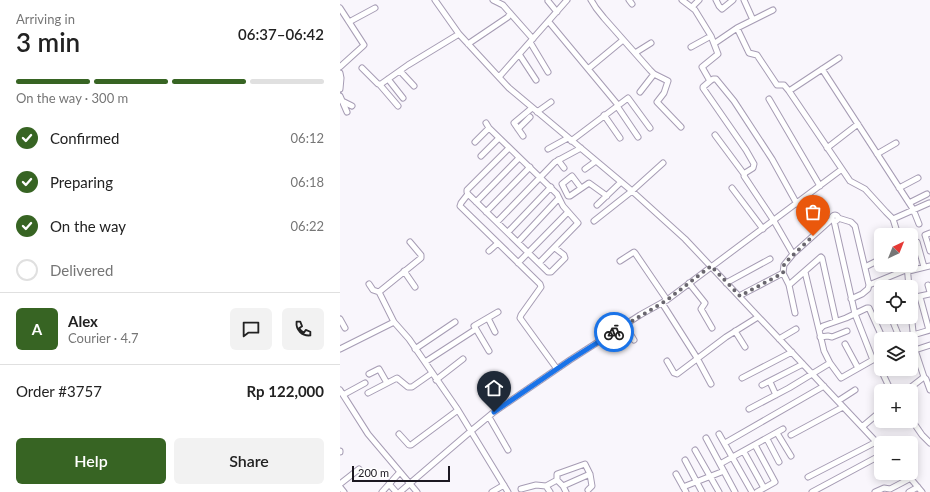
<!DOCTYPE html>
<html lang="en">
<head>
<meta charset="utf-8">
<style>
	body { margin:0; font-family:Lato,sans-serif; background:#f2f2f2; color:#222; height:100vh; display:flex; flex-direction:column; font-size:15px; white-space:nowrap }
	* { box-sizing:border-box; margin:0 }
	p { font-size:13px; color:#767676 }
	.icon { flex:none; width:22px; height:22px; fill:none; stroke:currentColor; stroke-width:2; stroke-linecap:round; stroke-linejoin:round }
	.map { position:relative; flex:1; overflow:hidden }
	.panel { display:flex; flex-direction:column; background:#fff; width:340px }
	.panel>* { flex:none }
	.needle { width:26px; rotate:43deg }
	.fabs { position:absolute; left:534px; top:228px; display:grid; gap:8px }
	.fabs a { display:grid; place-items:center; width:44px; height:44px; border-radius:6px; background:#fff; box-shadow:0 2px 10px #0003; font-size:20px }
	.scale { position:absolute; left:12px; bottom:10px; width:98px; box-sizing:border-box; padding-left:4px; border:2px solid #1c1821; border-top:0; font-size:11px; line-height:14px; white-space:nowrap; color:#1c1821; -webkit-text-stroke:3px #fff; paint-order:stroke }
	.pin { position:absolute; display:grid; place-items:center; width:34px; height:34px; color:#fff; margin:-41px -17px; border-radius:50% 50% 50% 0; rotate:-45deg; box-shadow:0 0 4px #0007 }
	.pin .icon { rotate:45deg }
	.courier { position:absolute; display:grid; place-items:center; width:40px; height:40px; margin:-20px; border:3px solid #1a73e8; border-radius:50%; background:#fff; color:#222; box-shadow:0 1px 5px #0007 }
	.head em { font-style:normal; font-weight:600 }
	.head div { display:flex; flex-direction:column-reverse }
	.head { display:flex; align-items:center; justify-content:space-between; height:68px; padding:0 16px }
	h1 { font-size:26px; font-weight:600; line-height:30px }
	.bar { display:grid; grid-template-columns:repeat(4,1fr); gap:6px 4px; align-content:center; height:48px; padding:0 16px }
	.bar i { height:5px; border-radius:3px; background:#e0e0e0 }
	.bar .selected { background:#376423 }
	.bar p { grid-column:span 4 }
	.line { display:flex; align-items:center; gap:10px; padding:0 16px; border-top:1px solid #e0e0e0 }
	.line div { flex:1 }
	.round { display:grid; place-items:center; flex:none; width:42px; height:42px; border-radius:6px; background:#f2f2f2 }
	ol { padding:0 16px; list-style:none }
	li { display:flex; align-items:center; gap:12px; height:44px }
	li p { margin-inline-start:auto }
	li .icon { padding:4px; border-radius:50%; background:#376423; color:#fff; stroke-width:4 }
	li:last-child { color:#767676 }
	li i { width:22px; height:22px; border:2px solid #e0e0e0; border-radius:50% }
	.cta { display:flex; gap:8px; margin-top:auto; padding:8px 16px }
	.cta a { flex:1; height:46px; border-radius:6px; background:#376423; color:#fff; font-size:16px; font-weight:600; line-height:46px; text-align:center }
	.cta a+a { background:#f2f2f2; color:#222 }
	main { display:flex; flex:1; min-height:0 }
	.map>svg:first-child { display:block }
</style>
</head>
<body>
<main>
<section class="panel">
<div class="head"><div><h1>3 min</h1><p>Arriving in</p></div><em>06:37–06:42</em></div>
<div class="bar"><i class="selected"></i><i class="selected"></i><i class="selected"></i><i></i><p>On the way · 300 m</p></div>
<ol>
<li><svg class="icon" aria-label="check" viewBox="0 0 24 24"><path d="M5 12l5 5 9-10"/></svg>Confirmed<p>06:12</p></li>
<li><svg class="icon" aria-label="check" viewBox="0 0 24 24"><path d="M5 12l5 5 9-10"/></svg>Preparing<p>06:18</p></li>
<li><svg class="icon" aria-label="check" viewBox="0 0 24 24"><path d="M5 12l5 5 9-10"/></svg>On the way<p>06:22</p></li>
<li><i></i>Delivered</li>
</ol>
<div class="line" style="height:72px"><b class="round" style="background:#376423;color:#fff">A</b><div><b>Alex</b><p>Courier · 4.7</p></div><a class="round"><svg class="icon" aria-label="chat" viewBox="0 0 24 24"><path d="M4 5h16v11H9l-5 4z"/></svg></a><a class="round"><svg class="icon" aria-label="phone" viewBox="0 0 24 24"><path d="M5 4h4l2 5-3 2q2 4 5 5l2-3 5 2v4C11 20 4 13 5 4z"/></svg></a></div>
<div class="line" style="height:52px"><div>Order #3757</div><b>Rp 122,000</b></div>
<div class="cta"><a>Help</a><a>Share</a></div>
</section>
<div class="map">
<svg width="590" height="492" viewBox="0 0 590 492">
	<rect width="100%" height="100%" fill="#f9f6fc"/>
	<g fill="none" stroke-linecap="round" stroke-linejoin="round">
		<g stroke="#a69cb4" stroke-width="7">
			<path id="minor" d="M95 0 119 34 169 88 292 191 345 239 541 447
				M153 0 163 5 193 39
				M251 0 256 8 264 18 310 70 314 74 328 81 324 93 317 102 341 127
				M289 0 292 4
				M342 0 355 10 371 36 378 54 362 67 370 81 363 87V88L406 150 414 164 413 168 405 173 404 176 434 221 453 254
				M376 0 379 6 382 9 393 0
				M404 0 413 20
				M208 1 217 12
				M352 7 359 0
				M0 8 24 45 22 47 0 67
				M9 22 35 8
				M209 22 278 105
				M397 28 409 53 417 55 437 85H444L449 91
				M190 42 208 72
				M375 43 397 28 433 10
				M128 44 168 17 170 13
				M351 47 371 36
				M295 53 311 43
				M179 54 196 80
				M499 58 449 91 510 181 525 189 546 212 553 219 558 235
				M22 68 38 84H41L68 65 119 34
				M248 69 283 40
				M482 69 573 209 579 224
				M60 71 74 86
				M0 73 1 78 0 89
				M159 77 227 0
				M48 79 63 98
				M370 81 373 79H376L394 101 432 159 457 204
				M40 85 58 106
				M300 92 314 74
				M0 96 7 112
				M429 99 480 186
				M2 101 12 106
				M277 106 298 137
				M197 112 211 102
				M264 115 280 138
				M146 123 149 128 217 194 223 206 238 223 199 263
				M178 129 190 117
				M375 135 404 174
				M183 136 174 123 192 108
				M231 141 288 98 310 128
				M135 142 149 128
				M487 148 518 124
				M208 149 228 138
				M537 154 556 143
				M141 156 159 138
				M218 160 224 168
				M245 169 256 161
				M241 188 232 176 222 184 228 196H230L249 183 267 196
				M392 188 423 229
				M559 188 578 178
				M128 194 127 192V190L169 148
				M136 202 179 158
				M569 203 587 194
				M257 205 281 182
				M146 212 190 167
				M492 218a3 3 0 1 1 6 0a3 3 0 1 1-6 0Z
				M498 218 511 222 515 226 529 285
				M553 219 589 203
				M254 221 292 191 323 163
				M494 221 515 314 533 360
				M157 222 215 162 241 148
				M168 232 211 187
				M590 233 585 235 590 251
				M178 242 219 198
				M577 242 584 267
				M215 248 224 255 225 258 211 272H208L128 194 121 203 120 206 200 284 201 287 181 315 180 318 217 369
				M149 251 158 243
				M280 261 294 252 295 253 327 300
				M178 263 228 212
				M567 265 569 287
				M525 267 541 259
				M64 271 75 287
				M569 271 590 266
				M465 272 479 330
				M349 283 365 303 361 309 372 328
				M386 283 430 259
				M29 284 33 290 39 292 54 322 69 339 118 410 168 492
				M449 285 481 257 482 258 496 321
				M588 285 590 292
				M39 292 81 258V255L70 242
				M399 296 443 273
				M580 297 589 330
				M571 298 590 294
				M511 299 522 294 528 289 529 285 568 269
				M322 303 357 358 371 384
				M455 313 449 285 443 273 444 265 453 254 492 219
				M551 317 560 339
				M148 318 155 332
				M0 319 5 328
				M285 325 294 340
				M136 329 149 351
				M395 331 405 347
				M573 335 590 330
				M480 337 488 336 492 337 507 331
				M439 339 456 329
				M505 344 518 368
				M0 349 54 322
				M75 349 115 322
				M575 350 590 345
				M327 361 334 373 337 374 386 337 418 317
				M85 362 136 329 134 326 158 312
				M490 363 501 378 538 357 541 359
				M571 366 579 364
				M542 372 551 391
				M29 374 39 369 47 383
				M584 377 586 379 590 390
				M402 378 452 352
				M96 380 123 359
				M430 382 436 395
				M422 385 463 364
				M0 390 28 434 77 492
				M566 391 584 377 575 350 571 313
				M28 393 57 378 68 387H72L92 373
				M3 395 25 383
				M498 401 515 390
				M409 409 449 388 490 363 484 351 479 330 483 326 506 318 527 308H529L543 339
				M149 417 168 450
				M571 419 582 435 590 443
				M522 427 541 411
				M437 433 451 456
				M59 434 69 445H71L118 410
				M379 434 412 492
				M451 435 503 407
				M366 438 395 492
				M427 439 439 462
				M385 443 484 386
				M415 445 435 482 417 492
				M355 450 379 492
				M0 452V451
				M404 452 424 488
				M345 460 362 492
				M380 464 443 429
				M566 473 582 492
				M336 474 346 492
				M468 477 536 442
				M217 480V474L245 464 250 474 252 486 248 490
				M0 484 19 469
				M49 484 56 492
				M206 486 210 492
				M223 486 250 474
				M0 487 4 492
				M343 487 384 471
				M181 489 196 485 206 486 217 480 223 486 226 492
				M42 492 60 472
				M60 492 131 431 154 412 230 360 300 315 327 300 502 169
				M152 492 164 485
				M472 492 541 455
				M535 492 544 488 550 489 571 478
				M569 492 578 487"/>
		</g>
		<use href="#minor" stroke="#fff" stroke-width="5"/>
	</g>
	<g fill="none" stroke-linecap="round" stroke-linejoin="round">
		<path stroke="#69666e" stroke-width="4" stroke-dasharray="0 7.2" d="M274 332 327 300 371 266 400 296 443 273 444 265 448 260 473 236"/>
		<path stroke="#1a73e8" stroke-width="5" d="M154 412 230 360 274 332"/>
	</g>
</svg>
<div class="fabs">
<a><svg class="needle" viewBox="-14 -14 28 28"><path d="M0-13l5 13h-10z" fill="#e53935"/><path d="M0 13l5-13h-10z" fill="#767676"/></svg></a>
<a><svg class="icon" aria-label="locate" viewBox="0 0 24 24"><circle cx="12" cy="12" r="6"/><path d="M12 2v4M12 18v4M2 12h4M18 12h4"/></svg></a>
<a><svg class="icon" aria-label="layers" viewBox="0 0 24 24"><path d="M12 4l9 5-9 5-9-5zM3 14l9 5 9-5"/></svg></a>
<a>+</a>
<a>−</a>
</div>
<div class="scale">200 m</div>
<div class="pin" style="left:473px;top:236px;background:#ea580c"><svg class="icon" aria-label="bag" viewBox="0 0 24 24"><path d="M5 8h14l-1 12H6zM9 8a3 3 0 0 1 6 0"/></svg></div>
<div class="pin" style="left:154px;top:412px;background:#1f2937"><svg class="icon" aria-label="home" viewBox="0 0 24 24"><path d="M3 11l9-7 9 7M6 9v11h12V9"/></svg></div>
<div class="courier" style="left:274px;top:332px"><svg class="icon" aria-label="bike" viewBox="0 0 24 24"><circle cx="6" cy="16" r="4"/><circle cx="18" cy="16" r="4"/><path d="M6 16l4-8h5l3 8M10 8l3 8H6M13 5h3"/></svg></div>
</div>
</main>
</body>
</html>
